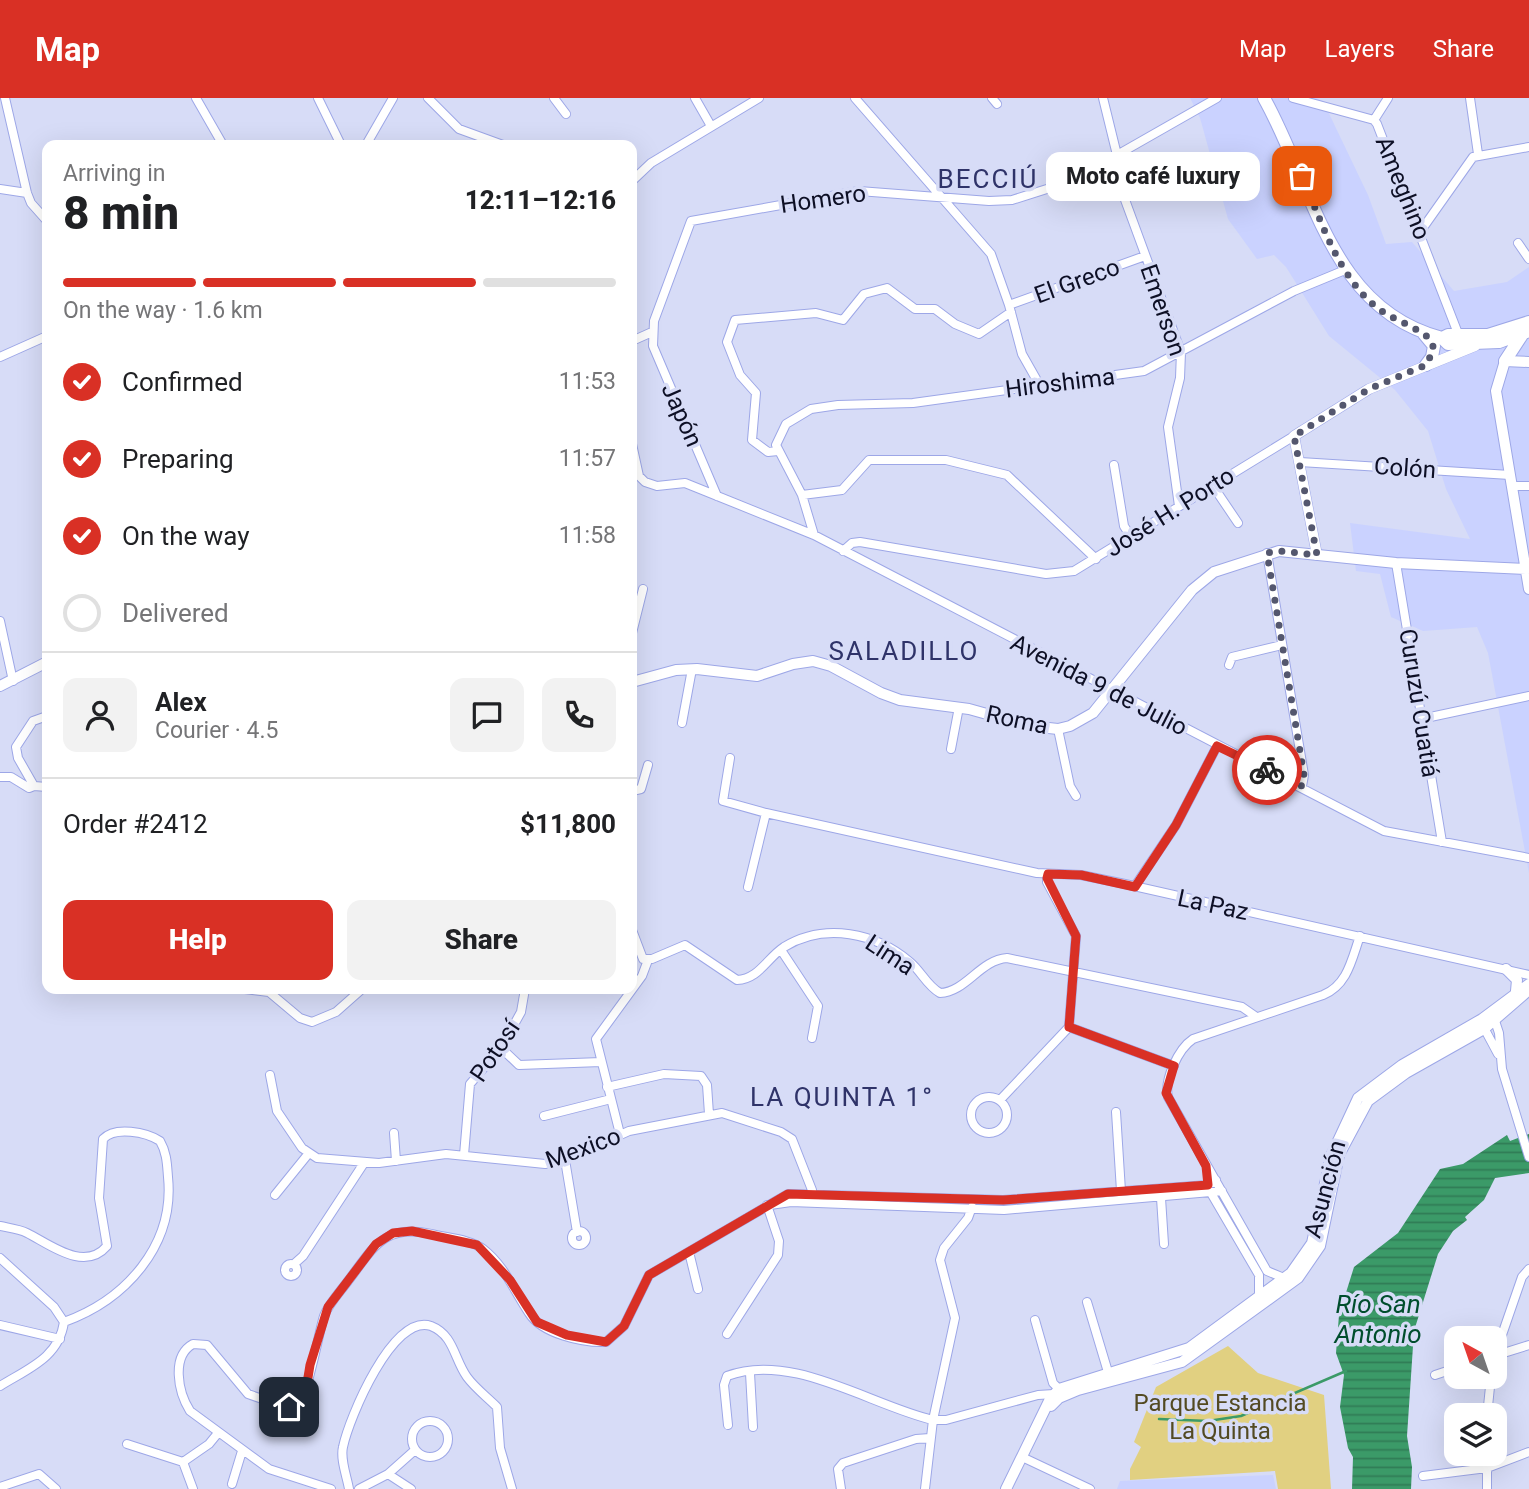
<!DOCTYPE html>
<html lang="en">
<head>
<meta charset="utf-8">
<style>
	body { margin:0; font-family:Roboto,sans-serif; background:#f2f2f2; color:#202124; height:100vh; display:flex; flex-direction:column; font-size:26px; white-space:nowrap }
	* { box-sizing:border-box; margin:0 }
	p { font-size:23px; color:#757577 }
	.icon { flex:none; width:38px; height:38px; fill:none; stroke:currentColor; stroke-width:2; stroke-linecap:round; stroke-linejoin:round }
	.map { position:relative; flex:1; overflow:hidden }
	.drawer { position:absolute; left:42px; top:42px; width:595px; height:854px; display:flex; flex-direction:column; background:#fff; border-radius:14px; box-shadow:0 7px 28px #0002 }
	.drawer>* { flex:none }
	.needle { width:46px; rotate:320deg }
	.tools { position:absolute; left:1444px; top:1228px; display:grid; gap:14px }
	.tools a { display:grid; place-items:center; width:63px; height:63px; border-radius:14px; background:#fff; box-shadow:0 7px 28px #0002; font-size:35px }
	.pin { position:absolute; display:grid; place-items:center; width:60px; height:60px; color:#fff; margin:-30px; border-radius:14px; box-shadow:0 4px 10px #0006 }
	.courier { position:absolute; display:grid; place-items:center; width:70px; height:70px; margin:-35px; border:5px solid #d93025; border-radius:50%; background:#fff; color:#222; box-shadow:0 2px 9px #0007 }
	.bubble { position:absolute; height:49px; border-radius:14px; background:#fff; box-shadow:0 7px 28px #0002; font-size:23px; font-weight:800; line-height:49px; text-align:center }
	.headline em { font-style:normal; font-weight:800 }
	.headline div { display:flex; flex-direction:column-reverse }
	.headline { display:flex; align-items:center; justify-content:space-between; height:119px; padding:0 21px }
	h1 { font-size:46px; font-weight:800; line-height:52px }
	.bar { display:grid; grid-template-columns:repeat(4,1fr); gap:10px 7px; align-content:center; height:84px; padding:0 21px }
	.bar i { height:9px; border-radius:5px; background:#e0e0e0 }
	.bar .active { background:#d93025 }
	.bar p { grid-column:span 4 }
	.line { display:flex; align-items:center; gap:18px; padding:0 21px; border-top:2px solid #e0e0e0 }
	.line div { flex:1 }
	.round { display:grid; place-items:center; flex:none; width:74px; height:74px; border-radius:14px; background:#f2f2f2 }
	ol { padding:0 21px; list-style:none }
	li { display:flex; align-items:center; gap:21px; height:77px }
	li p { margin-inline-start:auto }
	li .icon { padding:7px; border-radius:50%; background:#d93025; color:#fff; stroke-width:4 }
	li:last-child { color:#757577 }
	li i { width:38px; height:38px; border:4px solid #e0e0e0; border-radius:50% }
	.primary-button { display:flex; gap:14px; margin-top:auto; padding:14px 21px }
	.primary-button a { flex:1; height:80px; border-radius:14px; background:#d93025; color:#fff; font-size:28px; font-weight:800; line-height:80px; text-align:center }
	.primary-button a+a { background:#f2f2f2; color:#202124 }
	header { display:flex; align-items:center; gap:42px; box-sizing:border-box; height:98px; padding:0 35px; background:#d93025; color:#fff }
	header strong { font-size:33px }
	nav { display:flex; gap:38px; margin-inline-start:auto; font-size:24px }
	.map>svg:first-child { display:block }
</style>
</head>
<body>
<header>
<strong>Map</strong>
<nav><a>Map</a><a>Layers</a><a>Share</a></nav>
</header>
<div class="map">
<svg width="1529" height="1391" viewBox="0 0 1529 1391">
	<defs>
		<pattern id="water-rules" width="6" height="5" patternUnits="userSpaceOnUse" patternTransform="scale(1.75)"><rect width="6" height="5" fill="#3b9a68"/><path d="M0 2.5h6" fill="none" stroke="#307c55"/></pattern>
	</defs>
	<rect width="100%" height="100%" fill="#d7dcf7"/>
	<path fill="#cad2ff" d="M1190 0H1316L1323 3 1368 97 1386 146 1412 144 1454 193 1507 184 1529 169V775L1488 555 1477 529 1423 533 1391 519 1380 476 1356 473 1350 425 1470 441 1446 391 1428 333 1395 292 1329 238 1286 169 1274 157 1257 161 1228 121 1200 20Z
		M1273 1377 1276 1391H1117L1120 1383Z"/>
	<path fill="#e1d081" d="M1228 1248 1258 1275 1324 1297 1331 1391H1278L1275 1373 1130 1382V1371L1141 1349 1134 1344 1156 1289Z"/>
	<path fill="url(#water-rules)" d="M1529 1036V1075L1495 1080 1484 1102 1465 1119 1467 1122 1453 1133 1438 1156 1414 1233 1407 1338 1412 1369 1411 1391H1352L1353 1359 1348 1350 1340 1309 1344 1277 1336 1255 1339 1217 1354 1169 1398 1135 1440 1071 1463 1066 1507 1037 1510 1043Z"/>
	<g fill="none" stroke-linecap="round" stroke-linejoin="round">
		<path stroke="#3b9a68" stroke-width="2.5" d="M1159 1321 1208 1323 1241 1318 1346 1273"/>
		<g stroke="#9da7e7" stroke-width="10">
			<path id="minor" d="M5 0 27 95 31 105 47 123
				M196 0 223 47
				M318 0 341 47
				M428 0 459 31 503 47
				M554 0 566 16
				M695 0 711 28
				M855 0 991 156 1009 207 1022 256 1039 286
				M992 0 997 6
				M1103 0 1117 57
				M1293 0 1374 22 1377 26 1459 238
				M1470 0 1478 56
				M1374 22 1388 0
				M366 47 393 0
				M1110 61 1181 254 1180 280 1168 329 1179 408
				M632 83 651 65 759 0
				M0 91 27 95
				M1420 134 1473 59 1529 49
				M1518 145 1529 161
				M1009 207 1145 158
				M632 243 652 234
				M0 259 47 238
				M632 346 639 378 645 384 657 388 685 385 814 437 1384 733 1529 760
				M778 353 768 354 752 342 756 295 740 277 727 244 735 222 816 215 843 222 864 196 887 190 915 211H935L955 226 979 236 1011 214
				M1300 364 1510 377
				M1114 367 1124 428 1131 439
				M1213 388 1238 425
				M1513 388H1529
				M802 397 842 392 869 362H946L1007 377 1096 461
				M717 398 653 248 654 223 691 123 859 93 989 103 1012 102 1050 90 1110 61 1217 0
				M814 437 802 397 776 347 786 326 811 311 838 307 913 305 1144 273 1294 193 1345 172
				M843 453 852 445 860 444 1046 476 1074 473 1294 338
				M1267 455 1304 677 1302 688
				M1396 465 1442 744
				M0 523 13 583
				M632 535 643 491
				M1229 567 1232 559 1282 547
				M1421 621 1529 598
				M682 625 692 571
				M1058 631 1070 688 1076 698
				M951 651 959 609
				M730 660 723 703 766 715
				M0 679H11L29 690 34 688 18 660 16 649 33 623 47 618
				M34 688 47 689
				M632 693 641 691 648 667
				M1135 788 1176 727 1217 648
				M748 789 766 715 1037 775 1081 777 1125 786 1529 877
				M632 832 643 861H652L685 847 737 882C759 881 767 860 784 849 825 824 876 835 910 864 921 873 927 888 940 895 966 894 980 862 1007 860L1242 909 1255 918
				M781 852 818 908 812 940
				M245 891 269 894 300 920 312 924 336 914 362 891
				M1494 920 1499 935 1502 971 1529 1059
				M1483 928 1498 956
				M1069 929 1174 968
				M501 950 519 967 601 964
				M270 977 277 1013 302 1050 317 1060 379 1065 446 1056 545 1066 565 1062 629 1033 722 1015 781 1034 792 1041 812 1092 811 1104
				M607 989 664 976 701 978 707 987 709 1016
				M971 1017a18 18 0 1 1 36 0a18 18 0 1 1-36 0Z
				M1000 1002 1069 929 1076 838 1047 784 1048 777
				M1116 1014 1121 1093
				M544 1018 611 1001
				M394 1035 396 1063
				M620 1036 596 941 642 878 648 862
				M464 1057 470 986 501 950 521 914 525 891
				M565 1062 577 1134
				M1211 1095 1259 1177V1198
				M275 1097 309 1055
				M1161 1100 1164 1146
				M770 1107 791 1104 1004 1112 1222 1093
				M0 1128C9 1130 19 1131 27 1135 48 1145 84 1175 107 1148L99 1100 103 1041C115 1028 146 1034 160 1043 167 1055 167 1067 168 1079 175 1148 125 1202 64 1224
				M572 1140a7 7 0 1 1 14 0a7 7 0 1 1-14 0Z
				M689 1154 698 1191
				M0 1160 54 1209 64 1224C59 1260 27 1271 0 1288
				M285 1172a6 6 0 1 1 12 0a6 6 0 1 1-12 0Z
				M294 1166 303 1158 364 1065
				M1284 1180 1267 1173 1168 999C1164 982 1178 951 1193 941L1323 897C1348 887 1352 860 1360 838
				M1087 1204 1108 1274
				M1035 1222 1053 1285 1059 1291
				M0 1227 60 1241
				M727 1236 778 1157 779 1143 767 1107
				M1494 1258 1529 1247
				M1494 1260 1522 1179 1529 1171
				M750 1275 753 1329
				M1435 1277 1456 1270
				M1487 1318 1491 1279
				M412 1341a18 18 0 1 1 36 0a18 18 0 1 1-36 0Z
				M728 1327 724 1287 727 1278C791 1253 872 1308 933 1322H946L1038 1297 1054 1296
				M127 1346 183 1364
				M1022 1359 1090 1391
				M388 1376 411 1391
				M1423 1378 1487 1370 1529 1354
				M232 1386 242 1353
				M0 1389 39 1376 56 1391
				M193 1391 183 1364 209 1346 218 1335
				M331 1391 269 1371 190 1313C178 1294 171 1258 193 1246L207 1247 248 1296 282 1308H296C308 1299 318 1237 324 1218 329 1205 340 1194 348 1183 374 1149 384 1125 432 1136 447 1140 470 1141 483 1151 505 1168 514 1193 529 1215 542 1236 583 1245 606 1244L624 1228 649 1177 788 1096 1003 1102 1208 1087 1216 1082
				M349 1391C347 1379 340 1361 343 1349 349 1320 393 1215 431 1228 454 1237 454 1261 467 1279 475 1290 487 1299 497 1309L500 1350 512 1391
				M359 1391 388 1376 415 1352
				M841 1391 838 1371 843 1365 916 1341 930 1340
				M925 1391 933 1322 955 1220 940 1162 944 1150 968 1120 972 1109
				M1487 1391V1356"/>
		</g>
		<g stroke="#9da7e7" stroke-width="11">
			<path id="tertiary" d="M1317 457 1294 338 1369 291 1475 248"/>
		</g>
		<g stroke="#9da7e7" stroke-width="12">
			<path id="secondary" d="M1529 264 1505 263 1496 293 1529 491
				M632 584 676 572 697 571 757 578 793 566 813 563 831 568 881 595 900 602 969 611 1030 628 1058 631 1070 628 1093 615 1192 492 1214 474 1279 453 1396 465 1526 471
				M0 588 47 564
				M1506 871 1517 882 1516 893
				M1051 1308 1059 1300 1078 1292 1182 1264 1298 1180 1320 1148 1339 1057 1368 1003 1406 975 1484 931 1529 892
				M1006 1391 1050 1301 1059 1291 1189 1250 1291 1175 1312 1145 1331 1058 1358 1000 1402 967 1482 921 1529 886"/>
		</g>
		<g stroke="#9da7e7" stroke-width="14">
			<path id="primary" d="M1264 0C1314 89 1329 211 1442 240L1448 246 1499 244 1529 233
				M1424 236 1434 248 1432 259 1426 267
				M1442 240 1448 237H1488L1529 224
				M1505 263 1522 237"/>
		</g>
		<use href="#minor" stroke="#fff" stroke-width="8"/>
		<use href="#tertiary" stroke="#fff" stroke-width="10"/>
		<use href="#secondary" stroke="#fff" stroke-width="10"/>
		<use href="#primary" stroke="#fff" stroke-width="12"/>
	</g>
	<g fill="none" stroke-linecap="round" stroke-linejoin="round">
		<path stroke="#54576e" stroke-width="7" stroke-dasharray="0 12.6" d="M1267 672 1302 688 1304 677 1267 455 1279 453 1317 457 1294 338 1369 291 1426 267 1434 251 1430 241C1414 227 1392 222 1375 208 1337 176 1321 122 1302 78"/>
		<path stroke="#d93025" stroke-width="9" d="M289 1309 296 1308 305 1298 310 1267 328 1209 376 1146 393 1135 412 1133 477 1147 510 1182 537 1224 567 1237 606 1244 624 1228 649 1177 788 1096 1003 1102 1208 1087 1206 1068 1166 995 1174 968 1069 929 1076 838 1047 780 1048 776 1081 777 1135 789 1176 727 1217 648 1267 672"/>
	</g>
	<g text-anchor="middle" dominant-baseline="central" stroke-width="7" stroke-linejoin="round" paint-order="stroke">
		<g font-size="24" fill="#0d0f25" stroke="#d7dcf7">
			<text transform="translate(1403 90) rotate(68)">Ameghino</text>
			<text transform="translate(823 101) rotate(-8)">Homero</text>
			<text transform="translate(1077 183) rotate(-20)">El Greco</text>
			<text transform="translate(1163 212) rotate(71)">Emerson</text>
			<text transform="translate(1060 285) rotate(-7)">Hiroshima</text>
			<text transform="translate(682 317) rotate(66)">Japón</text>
			<text transform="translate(1405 370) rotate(4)">Colón</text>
			<text transform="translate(1170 414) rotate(-32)">José H. Porto</text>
			<text transform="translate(1099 587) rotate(27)">Avenida 9 de Julio</text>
			<text transform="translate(1419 605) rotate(81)">Curuzú Cuatiá</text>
			<text transform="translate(1017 622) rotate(12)">Roma</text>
			<text transform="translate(1213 807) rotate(12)">La Paz</text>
			<text transform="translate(890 857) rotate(33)">Lima</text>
			<text transform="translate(495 953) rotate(-56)">Potosí</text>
			<text transform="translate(583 1050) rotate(-20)">Mexico</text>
			<text transform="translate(1325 1091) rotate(-75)">Asunción</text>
		</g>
		<g font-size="24" fill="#534a22" stroke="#d7dcf7">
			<text x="1220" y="1305">Parque Estancia<tspan x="1220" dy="28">La Quinta</tspan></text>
		</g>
		<g font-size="26" letter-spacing="2" fill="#2f3369" stroke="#d7dcf7">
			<text x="988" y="81">BECCIÚ</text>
			<text x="904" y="553">SALADILLO</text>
			<text x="842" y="999">LA QUINTA 1°</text>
		</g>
		<g font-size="26" font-style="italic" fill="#004e2d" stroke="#d7dcf7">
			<text x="1378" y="1206">Río San<tspan x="1378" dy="30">Antonio</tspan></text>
		</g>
	</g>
</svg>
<div class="tools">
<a><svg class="needle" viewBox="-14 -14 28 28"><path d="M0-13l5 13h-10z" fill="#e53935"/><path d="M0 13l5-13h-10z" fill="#757577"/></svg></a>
<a><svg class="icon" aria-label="layers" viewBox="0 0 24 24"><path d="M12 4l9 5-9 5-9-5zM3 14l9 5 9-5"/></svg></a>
</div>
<div class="pin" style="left:1302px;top:78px;background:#ea580c"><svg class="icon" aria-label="bag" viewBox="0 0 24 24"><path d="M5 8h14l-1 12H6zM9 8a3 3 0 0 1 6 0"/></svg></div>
<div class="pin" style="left:289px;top:1309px;background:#1f2937"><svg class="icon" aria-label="home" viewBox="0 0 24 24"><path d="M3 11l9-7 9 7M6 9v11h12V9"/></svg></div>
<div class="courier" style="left:1267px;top:672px"><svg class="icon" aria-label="bike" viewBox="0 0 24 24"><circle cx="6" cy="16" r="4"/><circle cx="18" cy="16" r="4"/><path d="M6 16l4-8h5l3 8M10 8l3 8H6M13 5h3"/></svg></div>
<div class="bubble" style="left:1046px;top:54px;width:214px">Moto café luxury</div>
<section class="drawer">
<div class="headline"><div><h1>8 min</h1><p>Arriving in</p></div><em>12:11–12:16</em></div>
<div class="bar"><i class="active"></i><i class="active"></i><i class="active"></i><i></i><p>On the way · 1.6 km</p></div>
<ol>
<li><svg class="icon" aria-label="check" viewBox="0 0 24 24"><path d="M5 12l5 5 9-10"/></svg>Confirmed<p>11:53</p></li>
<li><svg class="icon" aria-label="check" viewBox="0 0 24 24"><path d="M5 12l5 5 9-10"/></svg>Preparing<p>11:57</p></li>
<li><svg class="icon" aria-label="check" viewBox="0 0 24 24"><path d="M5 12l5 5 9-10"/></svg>On the way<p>11:58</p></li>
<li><i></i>Delivered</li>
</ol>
<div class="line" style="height:126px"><a class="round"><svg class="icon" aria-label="person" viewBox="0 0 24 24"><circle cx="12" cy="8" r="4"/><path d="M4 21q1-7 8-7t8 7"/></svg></a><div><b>Alex</b><p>Courier · 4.5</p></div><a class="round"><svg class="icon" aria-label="chat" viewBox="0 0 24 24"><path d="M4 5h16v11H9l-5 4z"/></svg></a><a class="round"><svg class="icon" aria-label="phone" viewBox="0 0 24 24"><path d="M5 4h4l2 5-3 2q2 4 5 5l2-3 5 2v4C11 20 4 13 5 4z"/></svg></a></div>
<div class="line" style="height:91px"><div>Order #2412</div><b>$11,800</b></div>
<div class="primary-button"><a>Help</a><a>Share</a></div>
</section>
</div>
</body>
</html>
